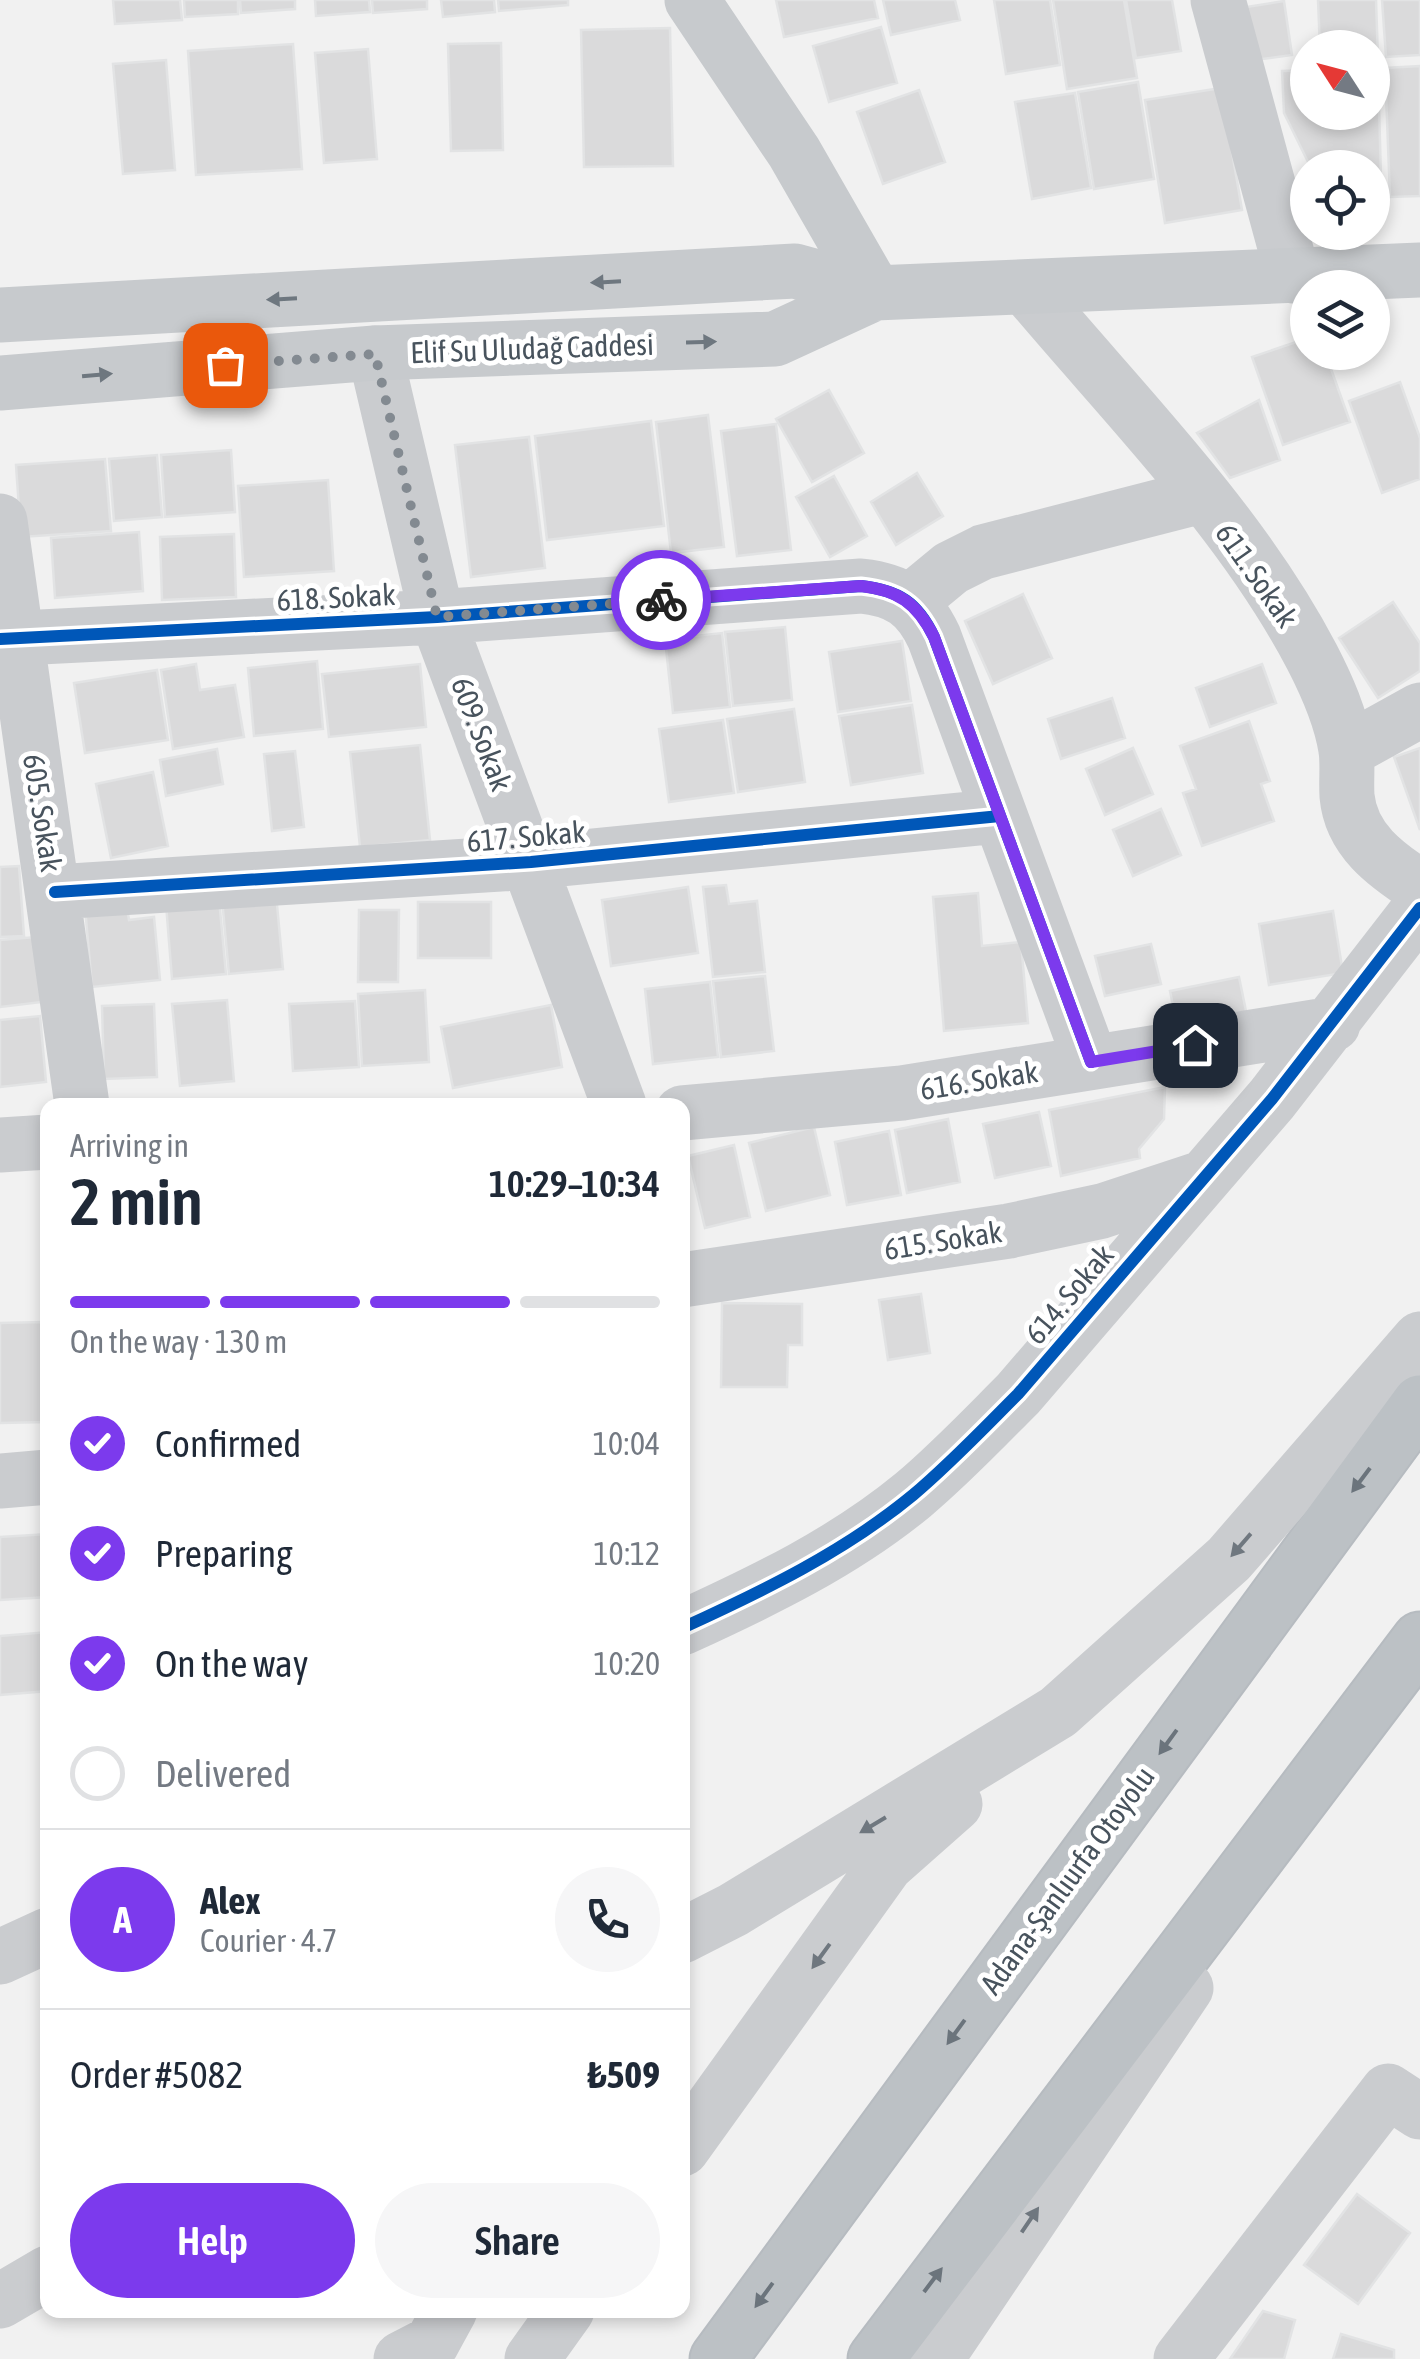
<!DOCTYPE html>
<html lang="en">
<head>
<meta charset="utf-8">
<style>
	body { margin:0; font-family:"Asap Condensed",sans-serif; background:#f6f6f7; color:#1f2937; height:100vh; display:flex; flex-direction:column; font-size:38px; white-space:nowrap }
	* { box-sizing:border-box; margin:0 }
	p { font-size:32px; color:#747a83 }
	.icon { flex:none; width:55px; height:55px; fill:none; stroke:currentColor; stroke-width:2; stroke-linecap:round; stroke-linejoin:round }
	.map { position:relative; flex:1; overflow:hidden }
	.side { position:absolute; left:40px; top:1098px; width:650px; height:1220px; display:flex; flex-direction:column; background:#fff; border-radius:20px; box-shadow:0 5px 15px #0003 }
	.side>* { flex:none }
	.needle { width:65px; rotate:306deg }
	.fabs { position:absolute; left:1290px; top:30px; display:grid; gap:20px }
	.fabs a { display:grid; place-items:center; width:100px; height:100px; border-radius:50%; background:#fff; box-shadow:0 5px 15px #0003; font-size:50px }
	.pin { position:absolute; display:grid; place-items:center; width:85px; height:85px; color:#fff; margin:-42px; border-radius:20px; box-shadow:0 5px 15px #0006 }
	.courier { position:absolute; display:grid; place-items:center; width:100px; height:100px; margin:-50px; border:8px solid #7c3aed; border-radius:50%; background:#fff; color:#222; box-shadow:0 2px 12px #0007 }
	.summary em { font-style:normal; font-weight:600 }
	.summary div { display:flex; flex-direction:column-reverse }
	.summary { display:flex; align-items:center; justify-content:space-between; height:170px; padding:0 30px }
	h1 { font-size:65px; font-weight:600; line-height:75px }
	.bar { display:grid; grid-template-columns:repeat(4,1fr); gap:15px 10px; align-content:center; height:120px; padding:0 30px }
	.bar i { height:12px; border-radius:8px; background:#e0e1e3 }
	.bar .on { background:#7c3aed }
	.bar p { grid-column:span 4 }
	.line { display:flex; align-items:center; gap:25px; padding:0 30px; border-top:2px solid #e0e1e3 }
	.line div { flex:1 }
	.round { display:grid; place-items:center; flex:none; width:105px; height:105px; border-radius:52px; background:#f6f6f7 }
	ol { padding:0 30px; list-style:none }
	li { display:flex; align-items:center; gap:30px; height:110px }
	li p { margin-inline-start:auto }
	li .icon { padding:10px; border-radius:50%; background:#7c3aed; color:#fff; stroke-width:4 }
	li:last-child { color:#747a83 }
	li i { width:55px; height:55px; border:5px solid #e0e1e3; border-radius:50% }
	.action { display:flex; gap:20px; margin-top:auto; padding:20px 30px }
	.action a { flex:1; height:115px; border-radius:60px; background:#7c3aed; color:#fff; font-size:40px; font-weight:600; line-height:115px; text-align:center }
	.action a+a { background:#f6f6f7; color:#1f2937 }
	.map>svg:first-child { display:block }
</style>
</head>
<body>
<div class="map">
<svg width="1420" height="2359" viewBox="0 0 1420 2359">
	<rect width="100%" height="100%" fill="#f1f1f1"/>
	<path fill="#dadadb" stroke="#e2e3e4" stroke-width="2.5" d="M113 0H180L182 20 115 24Z
		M184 0H238V14L185 17Z
		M240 0H295V9L241 13Z
		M315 0H369L370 12 316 16Z
		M372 0H427V9L373 13Z
		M441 0H494L495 12 443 17Z
		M498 0H568V5L499 11Z
		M776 0H874L878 18 784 37Z
		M883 0H955L960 20 891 35Z
		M994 0H1050L1060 65 1006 74Z
		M1053 0H1124L1137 78 1067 89Z
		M1126 0H1172L1181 51 1136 58Z
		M1318 0H1376L1378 58H1372V48H1320Z
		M1382 0H1420V55L1386 57Z
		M1284 1 1292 55 1247 61 1240 8Z
		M881 27 897 83 829 102 813 46Z
		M670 28 673 166 584 167 581 30Z
		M501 43 503 150 451 151 448 44Z
		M293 44 302 169 196 175 188 51Z
		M368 49 377 159 324 163 315 53Z
		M166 60 175 170 123 174 113 64Z
		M1420 66V196L1390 197 1385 68Z
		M1372 68H1378L1381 178H1372V168H1311L1284 113 1282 71 1308 70V112H1372Z
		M1138 82 1154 179 1094 189 1078 92Z
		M1221 88 1242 210 1165 223 1145 100Z
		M919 90 945 162 883 184 857 112Z
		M1075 93 1091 188 1032 199 1015 102Z
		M1308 338V352H1325L1350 422 1283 445 1252 357Z
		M1400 382 1420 438V479L1382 493 1349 401Z
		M829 390 864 453 812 482 776 419Z
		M1259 400 1280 460 1230 478 1197 433Z
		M708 415 724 547 671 553 656 422Z
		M651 421 664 526 547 540 535 436Z
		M776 424 791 550 737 556 721 431Z
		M529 437 545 568 471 577 455 445Z
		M231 450 235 512 165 517 161 455Z
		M157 455 162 517 114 521 109 459Z
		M105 459 111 531 21 537 16 465Z
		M917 473 943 516 896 545 871 502Z
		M834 476 867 536 830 557 796 497Z
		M328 480 334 571 244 577 238 486Z
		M139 532 143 591 55 598 51 538Z
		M234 534 236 597 162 600 160 537Z
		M1023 594 1052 658 993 684 965 621Z
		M1393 602 1420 643V671L1378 698 1339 638Z
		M785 627 792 700 733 706 725 632Z
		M722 633 730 707 673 713 665 639Z
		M902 641 911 701 838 712 829 652Z
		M317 661 323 729 254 736 248 668Z
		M196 664 200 690 235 685 244 737 173 749 161 670Z
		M420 664 426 727 329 737 322 674Z
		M1262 664 1276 703 1210 727 1196 688Z
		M157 670 168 740 85 753 74 683Z
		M1112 698 1125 738 1061 759 1048 719Z
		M912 705 923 773 851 785 839 716Z
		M794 709 805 782 738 792 727 719Z
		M723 720 734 793 669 802 659 729Z
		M1249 721 1270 781 1261 784 1274 821 1202 846 1183 793 1196 789 1180 746Z
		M420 745 430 840 360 847 350 752Z
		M1133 748 1153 794 1105 815 1086 769Z
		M1420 748V830L1394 757Z
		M217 749 223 784 166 796 160 760Z
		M295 751 304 827 272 831 264 754Z
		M153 772 168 846 111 858 96 784Z
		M1161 809 1181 855 1133 876 1113 830Z
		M19 866 24 936 0 937V867Z
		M726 885 729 904 757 901 765 972 713 977 703 887Z
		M688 887 698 953 611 966 602 900Z
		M978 893 982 946 1021 942 1028 1023 944 1031 933 897Z
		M276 894 283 969 229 974 222 899Z
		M219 899 226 974 172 979 166 904Z
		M418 902H491V958H418Z
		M126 903 129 920 154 917 160 980 92 987 85 907Z
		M359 910H399L398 982H358Z
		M1333 911 1343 973 1269 985 1259 924Z
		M36 937 42 1002 0 1007V940Z
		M1151 944 1161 984 1105 996 1095 956Z
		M765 976 774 1051 721 1057 713 981Z
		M1239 977 1246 1011 1177 1025 1170 991Z
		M710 982 718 1057 653 1064 645 989Z
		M425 990 429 1062 362 1066 358 994Z
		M227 1000 234 1081 180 1086 172 1004Z
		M355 1001 359 1067 293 1071 289 1004Z
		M154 1004 157 1077 104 1079 102 1006Z
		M551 1005 562 1067 453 1088 441 1027Z
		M40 1016 46 1082 0 1087V1020Z
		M1165 1087 1164 1119 1139 1149 1140 1158 1061 1176 1049 1110Z
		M1039 1112 1051 1166 995 1178 983 1124Z
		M948 1119 960 1182 907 1193 895 1130Z
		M814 1127 830 1195 766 1211 749 1143Z
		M889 1131 901 1195 847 1205 835 1142Z
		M734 1145 750 1217 705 1228 688 1156Z
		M921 1294 930 1353 888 1360 879 1300Z
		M722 1303 802 1304V1345H788L787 1387H721Z
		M42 1322 47 1422 0 1423V1323Z
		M48 1534V1597L0 1600V1537Z
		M48 1632V1691L0 1695V1636Z
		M1357 2194 1410 2233 1358 2304 1304 2265Z
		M1263 2311 1295 2320 1284 2359H1230Z
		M1341 2334 1394 2350V2359H1333Z"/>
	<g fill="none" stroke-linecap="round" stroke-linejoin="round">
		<g stroke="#b6bbc0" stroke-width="59">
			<path id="highway" d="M718 2359 1420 1403
				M876 2359 1420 1640"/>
		</g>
		<path stroke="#cacccf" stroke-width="55" d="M1218 0 1293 276
			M1027 289C1125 406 1241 521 1312 657 1327 686 1341 717 1346 750 1348 765 1346 781 1347 796 1351 840 1386 865 1420 887
			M375 353 437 617 619 1105
			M0 521 82 1105
			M911 601 951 568 983 552 1201 496
			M0 639 437 617 861 586C899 590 918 603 934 637L1091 1062
			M1346 751 1420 710
			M55 892 531 862 1000 816
			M682 1113 902 1093 1333 1024
			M0 1145 48 1142
			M682 1280 1009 1231 1102 1211 1199 1179
			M0 1481 48 1477
			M682 1628C763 1591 844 1552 913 1495 950 1464 984 1428 1018 1394L1272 1099 1420 908
			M682 1936 733 1910 1058 1712 1229 1559 1420 1339
			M0 1957 48 1935
			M682 2149 886 1865 955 1804
			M0 2301 48 2273
			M401 2359 432 2343 450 2310
			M532 2359 567 2310
			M936 2359 1186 1988
			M1181 2359 1388 2091 1420 2112"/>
		<path stroke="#c7cacd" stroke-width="55" d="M692 0 794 152 875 293
			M0 315 795 271 875 293 1420 270
			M0 383 375 353 775 339 875 293"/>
		<use href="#highway" stroke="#bcc1c5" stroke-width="55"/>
		<g stroke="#fff" stroke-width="19">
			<path id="cycleway" d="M0 639 437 617 861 586C899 590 918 603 934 637L1091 1062
				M55 892 531 862 1000 816
				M682 1628C763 1591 844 1552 913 1495 950 1464 984 1428 1018 1394L1272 1099 1420 908"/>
		</g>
		<use href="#cycleway" stroke="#0057b8" stroke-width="12"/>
	</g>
	<defs><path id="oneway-solid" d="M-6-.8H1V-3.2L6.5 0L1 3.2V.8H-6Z" transform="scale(2.5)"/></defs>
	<g fill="#6e777f">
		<use href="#oneway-solid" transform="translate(606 282) rotate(177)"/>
		<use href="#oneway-solid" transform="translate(282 299) rotate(177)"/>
		<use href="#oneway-solid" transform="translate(701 342) rotate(-2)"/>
		<use href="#oneway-solid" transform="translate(97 375) rotate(-5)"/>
	</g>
	<g fill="#6b747c">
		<use href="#oneway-solid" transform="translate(1361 1480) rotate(127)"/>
		<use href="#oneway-solid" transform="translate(1168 1742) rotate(126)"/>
		<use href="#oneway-solid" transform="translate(956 2032) rotate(126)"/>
		<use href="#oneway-solid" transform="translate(933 2280) rotate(-53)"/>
		<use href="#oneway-solid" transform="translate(764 2295) rotate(126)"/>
	</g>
	<g fill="#6f777f">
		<use href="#oneway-solid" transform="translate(1241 1545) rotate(131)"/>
		<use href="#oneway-solid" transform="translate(873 1825) rotate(149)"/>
		<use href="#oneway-solid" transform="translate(821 1956) rotate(126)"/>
		<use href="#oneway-solid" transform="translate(1030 2220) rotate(-56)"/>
	</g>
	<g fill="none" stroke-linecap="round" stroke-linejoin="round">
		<path stroke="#838a91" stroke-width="10" stroke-dasharray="0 18" d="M225 365 375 354 437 617 661 600"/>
		<path stroke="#7c3aed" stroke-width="12" d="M661 600 861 586C898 590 917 603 934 637L1091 1062 1195 1045"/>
	</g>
	<g text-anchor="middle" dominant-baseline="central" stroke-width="10" stroke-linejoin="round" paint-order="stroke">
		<g font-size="30" fill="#48535d" stroke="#fff">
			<text transform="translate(532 348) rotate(-2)">Elif Su Uludağ Caddesi</text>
			<text transform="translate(1257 575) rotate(55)">611. Sokak</text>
			<text transform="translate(336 597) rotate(-3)">618. Sokak</text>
			<text transform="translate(482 734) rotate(69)">609. Sokak</text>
			<text transform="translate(43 813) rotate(81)">605. Sokak</text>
			<text transform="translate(526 836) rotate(-5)">617. Sokak</text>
			<text transform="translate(979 1080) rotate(-9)">616. Sokak</text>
			<text transform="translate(943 1240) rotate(-9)">615. Sokak</text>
			<text transform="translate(1069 1294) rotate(-50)">614. Sokak</text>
			<text transform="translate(1067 1880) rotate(-54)">Adana-Şanlıurfa Otoyolu</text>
		</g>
	</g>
</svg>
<div class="fabs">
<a><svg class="needle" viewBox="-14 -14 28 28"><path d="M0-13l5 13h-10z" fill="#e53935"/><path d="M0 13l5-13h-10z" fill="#747a83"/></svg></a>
<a><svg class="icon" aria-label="locate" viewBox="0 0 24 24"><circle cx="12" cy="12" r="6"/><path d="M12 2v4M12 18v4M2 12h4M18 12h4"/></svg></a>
<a><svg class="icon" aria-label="layers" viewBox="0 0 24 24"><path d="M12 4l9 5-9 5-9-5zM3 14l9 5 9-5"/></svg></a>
</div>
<div class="pin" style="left:225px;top:365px;background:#ea580c"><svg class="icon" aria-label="bag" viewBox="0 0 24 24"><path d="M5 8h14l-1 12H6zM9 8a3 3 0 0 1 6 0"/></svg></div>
<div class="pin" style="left:1195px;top:1045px;background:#1f2937"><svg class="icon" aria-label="home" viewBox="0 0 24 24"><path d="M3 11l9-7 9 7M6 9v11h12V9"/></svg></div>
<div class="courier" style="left:661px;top:600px"><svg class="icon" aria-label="bike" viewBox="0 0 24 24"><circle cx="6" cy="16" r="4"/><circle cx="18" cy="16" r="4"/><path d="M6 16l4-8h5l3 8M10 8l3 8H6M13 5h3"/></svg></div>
<section class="side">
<div class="summary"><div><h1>2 min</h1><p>Arriving in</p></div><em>10:29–10:34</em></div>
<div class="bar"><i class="on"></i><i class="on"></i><i class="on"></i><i></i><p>On the way · 130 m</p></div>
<ol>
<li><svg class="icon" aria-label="check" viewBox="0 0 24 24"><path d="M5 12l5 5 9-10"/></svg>Confirmed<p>10:04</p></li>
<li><svg class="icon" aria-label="check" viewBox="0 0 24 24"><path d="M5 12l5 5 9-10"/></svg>Preparing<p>10:12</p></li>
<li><svg class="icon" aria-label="check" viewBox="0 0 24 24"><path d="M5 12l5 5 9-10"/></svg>On the way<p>10:20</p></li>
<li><i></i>Delivered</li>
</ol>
<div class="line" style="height:180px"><b class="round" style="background:#7c3aed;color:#fff">A</b><div><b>Alex</b><p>Courier · 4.7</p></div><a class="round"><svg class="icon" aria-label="phone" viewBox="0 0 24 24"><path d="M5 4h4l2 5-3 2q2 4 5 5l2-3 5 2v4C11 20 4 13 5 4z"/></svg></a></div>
<div class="line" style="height:130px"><div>Order #5082</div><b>₺509</b></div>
<div class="action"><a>Help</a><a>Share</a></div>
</section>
</div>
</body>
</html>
